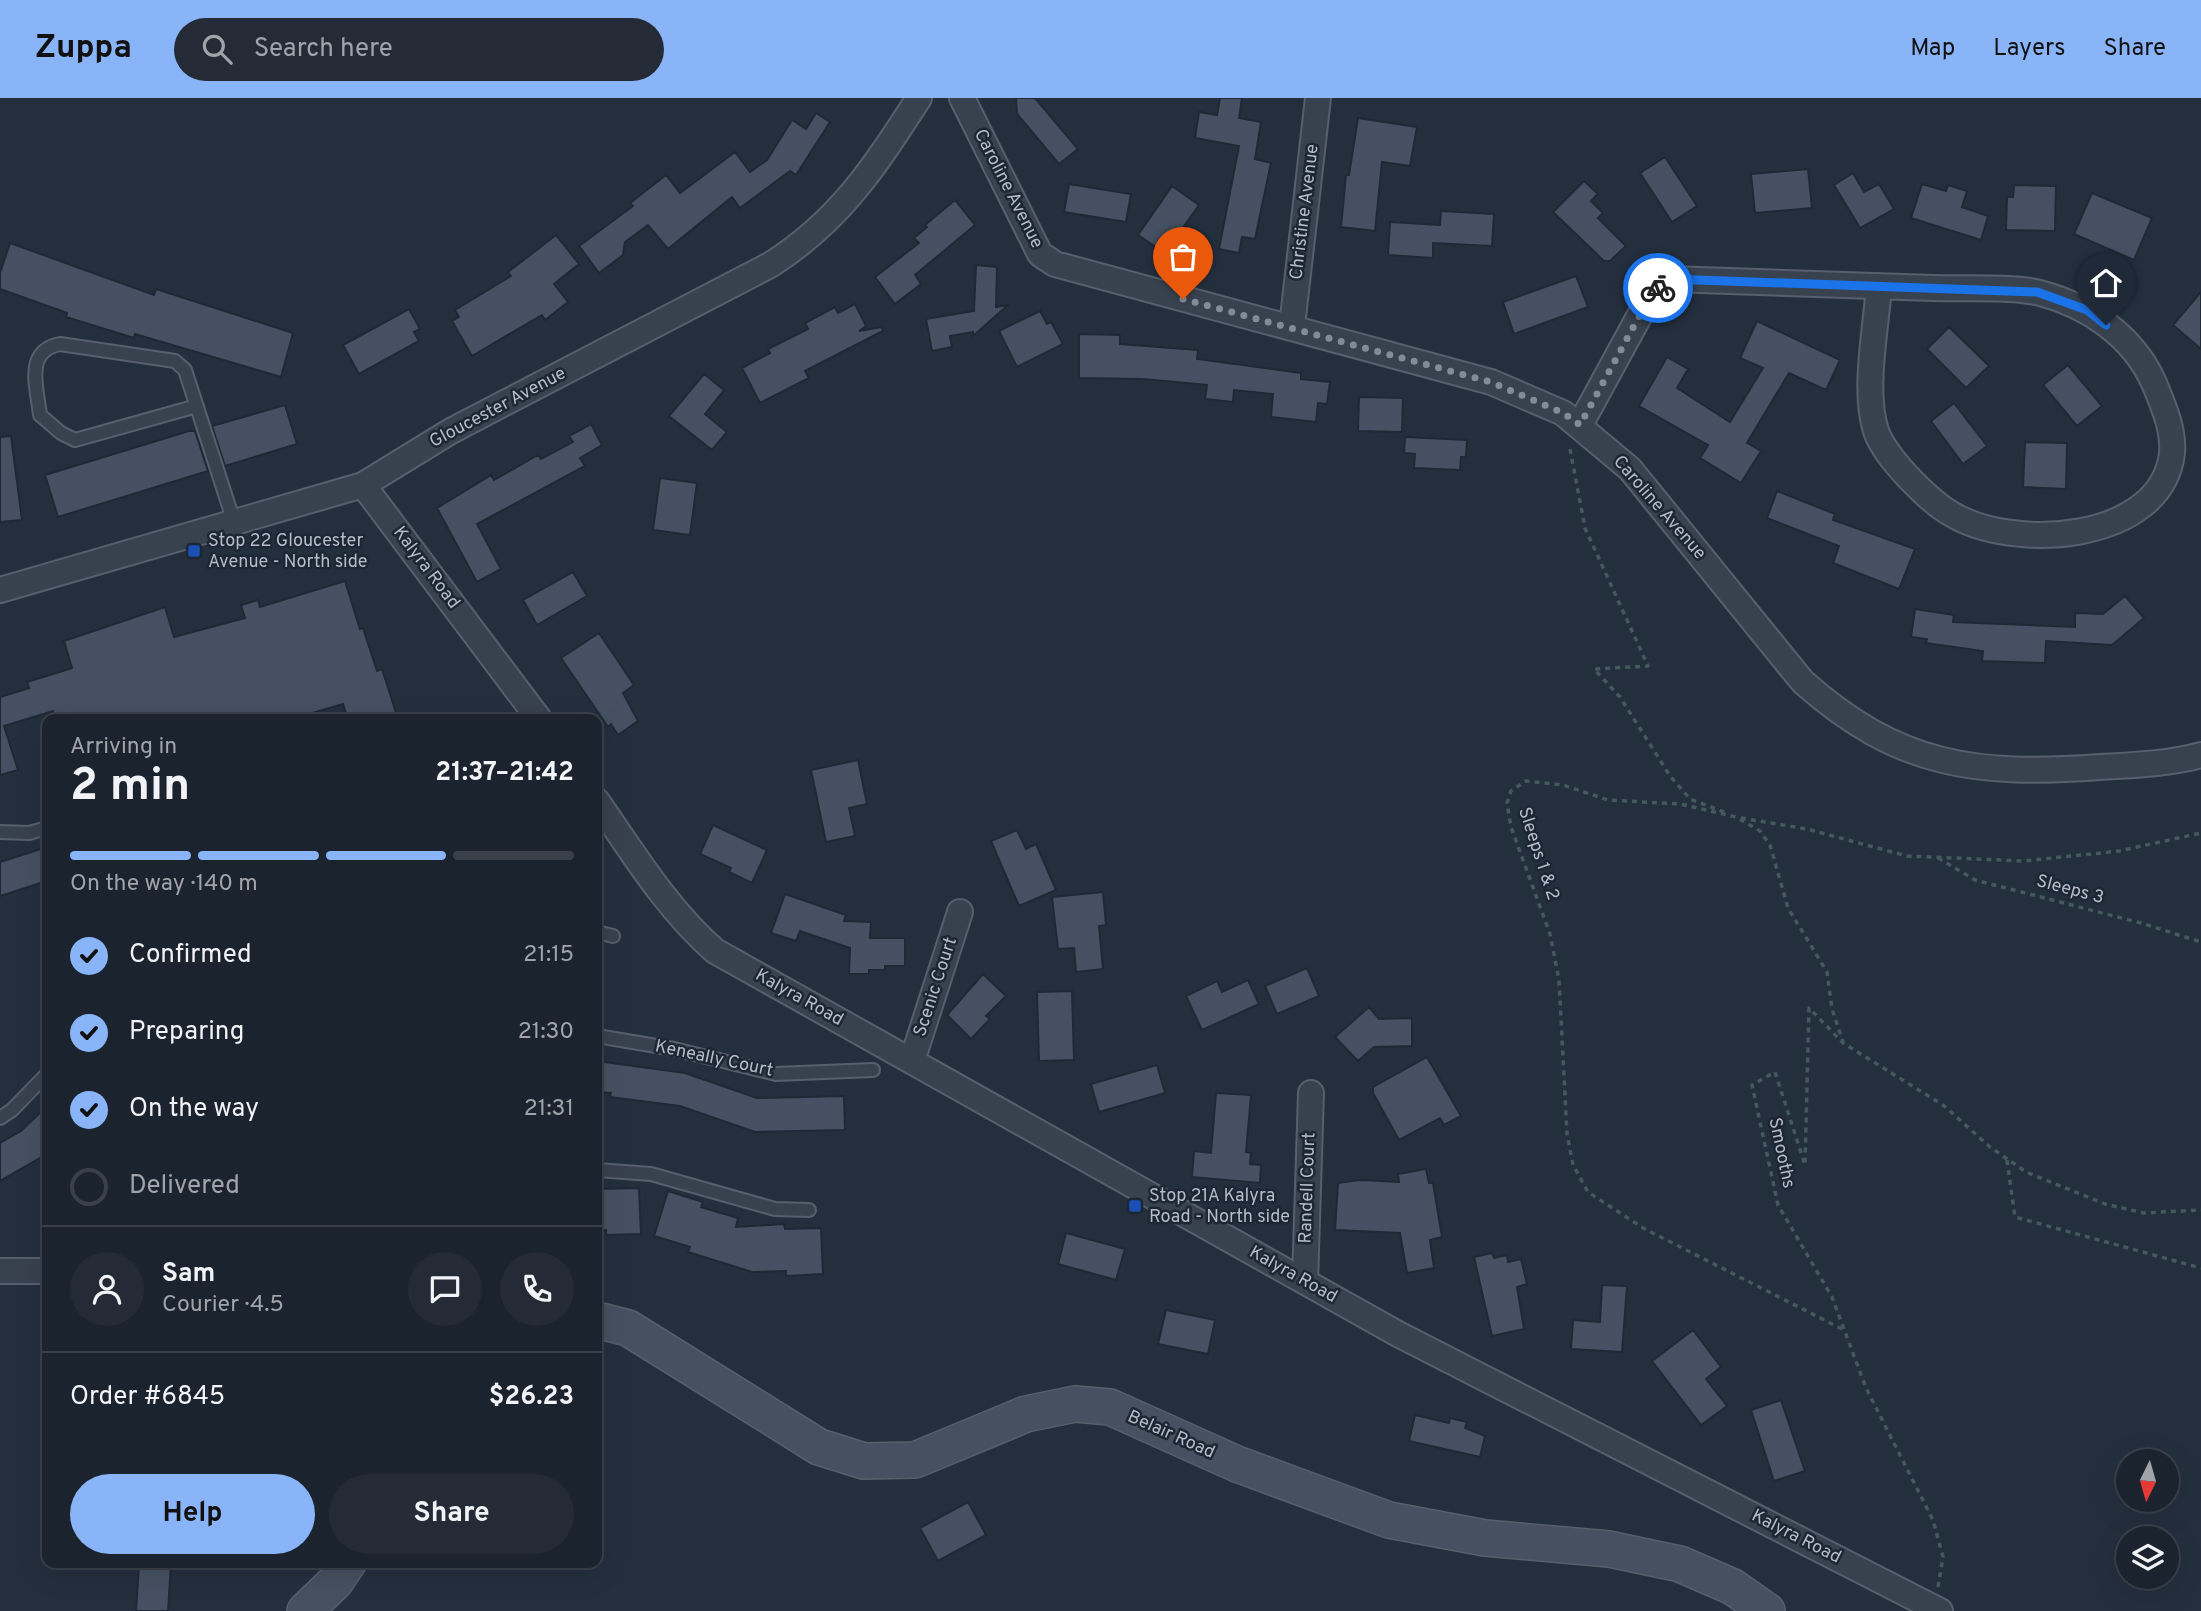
<!DOCTYPE html>
<html lang="en">
<head>
<meta charset="utf-8">
<style>
	body { margin:0; font-family:Overpass,sans-serif; background:#242b36; color:#f1f3f6; height:100vh; display:flex; flex-direction:column; font-size:26px; white-space:nowrap }
	* { box-sizing:border-box; margin:0 }
	p { font-size:23px; color:#a0a4aa }
	.icon { flex:none; width:38px; height:38px; fill:none; stroke:currentColor; stroke-width:2; stroke-linecap:round; stroke-linejoin:round }
	.map { position:relative; flex:1; overflow:hidden }
	.drawer { position:absolute; left:42px; top:616px; width:560px; height:854px; display:flex; flex-direction:column; background:#1b232e; border-radius:14px; box-shadow:0 7px 28px #0002,0 0 0 2px #39404a }
	.drawer>* { flex:none }
	.needle { width:46px; rotate:185deg }
	.controls { position:absolute; left:2116px; top:1351px; display:grid; gap:14px }
	.controls a { display:grid; place-items:center; width:63px; height:63px; border-radius:50%; background:#1b232e; box-shadow:0 7px 28px #0002,0 0 0 2px #39404a; font-size:35px }
	.pin { position:absolute; display:grid; place-items:center; width:60px; height:60px; color:#fff; margin:-72px -30px; border-radius:50% 50% 50% 0; rotate:-45deg; box-shadow:0 0 7px #0007 }
	.pin .icon { rotate:45deg }
	.courier { position:absolute; display:grid; place-items:center; width:70px; height:70px; margin:-35px; border:5px solid #1a73e8; border-radius:50%; background:#fff; color:#222; box-shadow:0 2px 9px #0007 }
	.headline em { font-style:normal; font-weight:700 }
	.headline div { display:flex; flex-direction:column-reverse }
	.headline { display:flex; align-items:center; justify-content:space-between; height:119px; padding:0 28px }
	h1 { font-size:46px; font-weight:700; line-height:52px }
	.bar { display:grid; grid-template-columns:repeat(4,1fr); gap:10px 7px; align-content:center; height:84px; padding:0 28px }
	.bar i { height:9px; border-radius:5px; background:#39404a }
	.bar .on { background:#8ab4f8 }
	.bar p { grid-column:span 4 }
	.line { display:flex; align-items:center; gap:18px; padding:0 28px; border-top:2px solid #39404a }
	.line div { flex:1 }
	.round { display:grid; place-items:center; flex:none; width:74px; height:74px; border-radius:37px; background:#242b36 }
	ol { padding:0 28px; list-style:none }
	li { display:flex; align-items:center; gap:21px; height:77px }
	li p { margin-inline-start:auto }
	li .icon { padding:7px; border-radius:50%; background:#8ab4f8; color:#111; stroke-width:4 }
	li:last-child { color:#a0a4aa }
	li i { width:38px; height:38px; border:4px solid #39404a; border-radius:50% }
	.action { display:flex; gap:14px; margin-top:auto; padding:14px 28px }
	.action a { flex:1; height:80px; border-radius:42px; background:#8ab4f8; color:#111; font-size:28px; font-weight:700; line-height:80px; text-align:center }
	.action a+a { background:#242b36; color:#f1f3f6 }
	header { display:flex; align-items:center; gap:42px; box-sizing:border-box; height:98px; padding:0 35px; background:#8ab4f8; color:#111 }
	header strong { font-size:33px }
	nav { display:flex; gap:38px; margin-inline-start:auto; font-size:24px }
	.search { width:490px; height:63px; background:#242b36; display:flex; align-items:center; gap:18px; box-sizing:border-box; padding:0 24px; border-radius:38px; color:#a0a4aa; font-size:26px }
	.map>svg:first-child { display:block }
</style>
</head>
<body>
<header>
<strong>Zuppa</strong>
<div class="search"><svg class="icon" aria-label="search" viewBox="0 0 24 24"><circle cx="10" cy="10" r="6"/><path d="M15 15l6 6"/></svg>Search here</div>
<nav><a>Map</a><a>Layers</a><a>Share</a></nav>
</header>
<div class="map">
<svg width="2201" height="1513" viewBox="0 0 2201 1513">
	<rect width="100%" height="100%" fill="#242f3e"/>
	<path fill="#455162" stroke="#1f2835" stroke-width="2" d="M1016 0H1035L1078 51 1059 66 1017 16Z
		M1220 0H1242L1239 20 1261 24 1255 61 1271 65 1255 141 1242 139 1239 155 1219 151 1239 48 1195 40 1199 14 1217 17Z
		M816 15 830 24 796 77 790 73 740 110 732 99 668 151 648 127 625 144 623 157 599 175 579 148 633 108 630 105 666 77 680 95 735 54 750 74 767 62 792 22 806 31Z
		M1358 20 1417 29 1410 68 1382 64 1375 133 1341 129 1346 77H1349Z
		M1665 59 1697 108 1672 124 1640 75Z
		M1808 71 1812 110 1755 115 1751 76Z
		M1853 75 1864 94 1879 86 1894 111 1860 130 1834 87Z
		M1584 83 1598 96 1591 103 1603 115 1598 120 1626 148 1610 163H1604L1553 114Z
		M1069 86 1131 96 1126 124 1064 114Z
		M1922 86 1946 93 1948 87 1967 93 1962 109 1988 118 1981 142 1911 120Z
		M2014 87 2056 88 2055 133 2006 132 2007 99H2013Z
		M1172 88 1199 107 1165 155 1138 137Z
		M2092 95 2152 120 2134 162 2074 136Z
		M955 102 975 127 915 177 921 186 895 206 875 179 919 145 914 140 927 129 925 127Z
		M1441 113 1494 116 1492 148 1433 145V160L1388 157 1390 124 1440 127Z
		M556 137 579 166 554 186 568 204 545 222 542 217 472 258 452 223 459 219 455 212 511 178 508 174Z
		M10 145 154 197 156 191 293 235 281 279 135 236 134 240 66 219 67 215 0 191V175Z
		M976 167 997 169 996 209 1008 207 973 238V234L950 238 952 249 932 253 926 221 974 213Z
		M1576 178 1588 209 1514 236 1503 204Z
		M2201 194V251L2173 227Z
		M855 206 866 228 859 233 882 229 883 233 805 273 809 280 760 305 742 270 770 255 768 251 808 231 805 225 835 209 838 215Z
		M409 211 420 231 414 234 419 243 359 276 343 247Z
		M1040 213 1047 226 1051 224 1063 246 1017 269 999 233Z
		M1757 223 1840 262 1826 292 1789 275 1747 345 1761 353 1741 385 1700 360 1708 347 1639 308 1667 259 1688 271 1677 290 1730 324 1763 270 1740 260Z
		M1949 229 1989 268 1966 290 1927 251Z
		M1079 236 1120 237V246L1198 252 1197 261 1301 275V281L1330 284 1327 306 1318 305 1316 324 1271 319 1273 296 1234 292 1233 304 1205 301 1207 287 1143 281 1079 280Z
		M2068 267 2102 308 2077 328 2043 287Z
		M704 276 724 292 705 316 727 334 712 352 669 318Z
		M1359 299 1403 300 1402 334 1358 333Z
		M1954 305 1987 348 1963 366 1931 323Z
		M285 307 297 346 225 368 212 328Z
		M591 326 602 347 580 360 585 368 477 426 501 471 477 484 437 410 491 377 494 382 538 357 541 361 573 344 569 338Z
		M189 333H195L208 373 58 419 45 377Z
		M11 338 22 422 0 424V339Z
		M1405 339 1467 342 1466 359H1461L1460 372 1414 370 1415 356 1404 355Z
		M2025 344 2067 345 2066 391 2023 389Z
		M660 380 697 385 690 437 653 432Z
		M1777 393 1835 416 1833 422 1915 451 1899 491 1833 465 1839 448 1767 420Z
		M573 474 587 498 537 527 523 502Z
		M345 483 360 531 363 530 377 573 382 571 398 621H348L343 606 292 621H54L53 613 4 628 18 672 0 677V599L29 590 27 584 72 570 64 543 165 509 174 539 245 520 241 507 258 502 260 509Z
		M2125 498 2144 520 2112 547 2046 543 2045 565 1982 563 1983 553 1926 545 1927 541 1911 539 1915 511 1954 517 1953 524 2075 529V515L2103 516Z
		M599 535 634 587 623 595 638 623 618 637 611 626 608 629 561 560Z
		M858 662 867 706 849 710 855 738 826 744 811 672Z
		M713 727 767 752 752 785 729 774 731 770 700 756Z
		M1017 732 1026 751 1036 746 1056 792 1019 808 991 743Z
		M47 749V783L0 798V764Z
		M1103 794 1106 827 1099 828 1103 871 1076 874 1074 850 1058 851 1052 799Z
		M785 796 846 817 844 823 871 824 870 840H905V868H885V872H869V876H849L850 850 800 833 796 843 771 835Z
		M1307 870 1319 898 1277 916 1265 888Z
		M983 876 1006 898 986 918 990 921 971 941 947 917Z
		M1248 882 1259 906 1202 932 1186 898 1217 883 1222 894Z
		M1072 893 1074 962 1039 963 1037 894Z
		M1369 909 1379 921 1412 920V948L1374 949 1358 963 1335 939Z
		M1427 959 1461 1018 1444 1027 1440 1020 1399 1042 1373 995V989Z
		M597 963 685 975 757 1000 844 998 845 1032 755 1034 680 1008 610 999 611 995 597 994Z
		M1157 967 1165 995 1099 1014 1091 986Z
		M1216 995 1251 997 1246 1054 1251 1055 1250 1066 1261 1067 1260 1085 1192 1079 1194 1053 1211 1055Z
		M47 1008V1056L0 1083V1045L21 1033Z
		M1426 1071 1429 1085H1433L1442 1139 1430 1142 1434 1170 1407 1175 1400 1135 1335 1132 1338 1085 1360 1082 1399 1084 1398 1076Z
		M639 1090 641 1136 606 1137V1132H597V1091Z
		M668 1093 703 1104 701 1109 738 1120 736 1129 784 1126 785 1131 821 1130 823 1176 786 1178V1173L752 1174 688 1154 690 1149 654 1138Z
		M1066 1135 1125 1151 1116 1182 1058 1166Z
		M1492 1155 1494 1160 1507 1157 1508 1164 1521 1161 1527 1186 1517 1189 1524 1231 1492 1238 1474 1159Z
		M1602 1187 1627 1188 1622 1254 1571 1251 1573 1222 1600 1224Z
		M1166 1212 1215 1222 1208 1256 1158 1246Z
		M1693 1232 1721 1269 1706 1281 1727 1308 1701 1327 1652 1263Z
		M1781 1302 1805 1373 1774 1383 1751 1312Z
		M1415 1317 1449 1325 1450 1320 1467 1324 1465 1330 1485 1338 1480 1359 1409 1343Z
		M968 1404 986 1437 938 1463 920 1430Z
		M139 1465 171 1466 168 1513H136Z"/>
	<g fill="none" stroke-linecap="round" stroke-linejoin="round">
		<g stroke="#565f6c" stroke-width="16">
			<path id="lane" d="M197 308 75 342 61 335 40 317C37 289 24 253 60 246L175 263 185 272 234 424
				M0 734 29 735 47 730
				M597 834 613 838
				M597 938 674 951 776 976 873 972
				M0 1020 12 1012 47 976
				M597 1072 651 1076 775 1111 809 1112"/>
		</g>
		<g stroke="#565f6c" stroke-width="28">
			<path id="street" d="M962 0 1040 156 1055 166 1491 284 1563 315 1630 371 1803 584C1899 669 1977 678 2100 669 2134 667 2168 666 2201 657
				M1292 228 1318 0
				M1580 327 1653 193 1670 181C1758 184 1846 187 1933 190 1963 191 2013 188 2040 195 2089 208 2133 238 2154 285 2163 307 2174 331 2172 355 2162 445 2011 454 1950 415 1934 406 1921 392 1908 379 1896 366 1882 350 1876 333 1863 293 1876 231 1879 188
				M363 387 539 621
				M0 492 363 387 451 333 770 167C840 123 875 68 919 0
				M597 703C633 755 667 811 715 853L1398 1236 1940 1513
				M912 963 960 814
				M0 1173H47
				M1305 1184 1311 995"/>
		</g>
		<g stroke="#565f6c" stroke-width="38">
			<path id="secondary" d="M597 1222 628 1230 819 1349 864 1363 915 1362 1026 1316 1075 1306 1110 1309 1237 1366 1389 1422 1485 1440 1609 1451 1680 1466 1733 1489 1767 1513
				M305 1513 335 1484 348 1465"/>
		</g>
		<path stroke="#44595c" stroke-width="3.5" stroke-dasharray="5 5" stroke-linecap="butt" d="M1570 351 1585 430 1648 568 1594 571 1620 599 1670 678 1690 701 1724 714
			M1741 720 1807 731 1907 758 2024 763 2119 753 2201 735
			M1938 760 1975 782 2141 825 2201 844
			M2007 1062 2015 1119 2201 1170
			M1842 1231 1643 1130 1588 1094 1573 1067 1567 1036 1559 882 1550 836 1511 729 1507 705 1511 693 1526 683 1563 687 1608 702 1680 706 1736 719 1760 733 1770 747 1788 810 1827 874 1832 911 1843 944
			M1938 1489 1943 1459 1933 1422 1866 1290 1832 1199 1778 1107 1752 987 1775 974 1805 1067 1809 910 1843 945 1943 1007 1990 1049 2026 1074 2105 1106 2144 1115 2201 1112"/>
		<use href="#lane" stroke="#38414e" stroke-width="12"/>
		<use href="#street" stroke="#38414e" stroke-width="24"/>
		<use href="#secondary" stroke="#465061" stroke-width="35"/>
	</g>
	<g fill="none" stroke-linecap="round" stroke-linejoin="round">
		<path stroke="#828b98" stroke-width="7" stroke-dasharray="0 12.6" d="M1183 201 1491 284 1563 315 1580 327 1653 193 1658 190"/>
		<path stroke="#1a73e8" stroke-width="9" d="M1658 190 1670 181 2037 194 2087 212 2106 227"/>
	</g>
	<g fill="#1a4fb4" stroke="#1d2633" stroke-width="2.5">
		<rect x="187" y="446" width="14" height="14" rx="3.5"/>
		<rect x="1128" y="1101" width="14" height="14" rx="3.5"/>
	</g>
	<g text-anchor="middle" dominant-baseline="central" stroke-width="5" stroke-linejoin="round" paint-order="stroke">
		<g font-size="18" fill="#b4bcc9" stroke="#1d2633">
			<text transform="translate(1008 91) rotate(63)">Caroline Avenue</text>
			<text transform="translate(1305 114) rotate(-83)">Christine Avenue</text>
			<text transform="translate(498 310) rotate(-28)">Gloucester Avenue</text>
			<text transform="translate(1659 410) rotate(49)">Caroline Avenue</text>
			<text transform="translate(426 470) rotate(53)">Kalyra Road</text>
			<text transform="translate(1538 756) rotate(72)">Sleeps 1 &amp; 2</text>
			<text transform="translate(2070 792) rotate(15)">Sleeps 3</text>
			<text transform="translate(936 889) rotate(-72)">Scenic Court</text>
			<text transform="translate(799 900) rotate(29)">Kalyra Road</text>
			<text transform="translate(714 961) rotate(12)">Keneally Court</text>
			<text transform="translate(1781 1055) rotate(78)">Smooths</text>
			<text transform="translate(1308 1090) rotate(-88)">Randell Court</text>
			<text transform="translate(1293 1177) rotate(29)">Kalyra Road</text>
			<text transform="translate(1171 1337) rotate(24)">Belair Road</text>
			<text transform="translate(1796 1439) rotate(27)">Kalyra Road</text>
		</g>
		<g font-size="18" fill="#b4bcc9" stroke="#1d2633" text-anchor="start">
			<text x="208" y="443">Stop 22 Gloucester<tspan x="208" dy="21">Avenue - North side</tspan></text>
			<text x="1149" y="1098">Stop 21A Kalyra<tspan x="1149" dy="21">Road - North side</tspan></text>
		</g>
	</g>
</svg>
<div class="controls">
<a><svg class="needle" viewBox="-14 -14 28 28"><path d="M0-13l5 13h-10z" fill="#e53935"/><path d="M0 13l5-13h-10z" fill="#a0a4aa"/></svg></a>
<a><svg class="icon" aria-label="layers" viewBox="0 0 24 24"><path d="M12 4l9 5-9 5-9-5zM3 14l9 5 9-5"/></svg></a>
</div>
<div class="pin" style="left:1183px;top:201px;background:#ea580c"><svg class="icon" aria-label="bag" viewBox="0 0 24 24"><path d="M5 8h14l-1 12H6zM9 8a3 3 0 0 1 6 0"/></svg></div>
<div class="pin" style="left:2106px;top:227px;background:#1f2937"><svg class="icon" aria-label="home" viewBox="0 0 24 24"><path d="M3 11l9-7 9 7M6 9v11h12V9"/></svg></div>
<div class="courier" style="left:1658px;top:190px"><svg class="icon" aria-label="bike" viewBox="0 0 24 24"><circle cx="6" cy="16" r="4"/><circle cx="18" cy="16" r="4"/><path d="M6 16l4-8h5l3 8M10 8l3 8H6M13 5h3"/></svg></div>
<section class="drawer">
<div class="headline"><div><h1>2 min</h1><p>Arriving in</p></div><em>21:37–21:42</em></div>
<div class="bar"><i class="on"></i><i class="on"></i><i class="on"></i><i></i><p>On the way · 140 m</p></div>
<ol>
<li><svg class="icon" aria-label="check" viewBox="0 0 24 24"><path d="M5 12l5 5 9-10"/></svg>Confirmed<p>21:15</p></li>
<li><svg class="icon" aria-label="check" viewBox="0 0 24 24"><path d="M5 12l5 5 9-10"/></svg>Preparing<p>21:30</p></li>
<li><svg class="icon" aria-label="check" viewBox="0 0 24 24"><path d="M5 12l5 5 9-10"/></svg>On the way<p>21:31</p></li>
<li><i></i>Delivered</li>
</ol>
<div class="line" style="height:126px"><a class="round"><svg class="icon" aria-label="person" viewBox="0 0 24 24"><circle cx="12" cy="8" r="4"/><path d="M4 21q1-7 8-7t8 7"/></svg></a><div><b>Sam</b><p>Courier · 4.5</p></div><a class="round"><svg class="icon" aria-label="chat" viewBox="0 0 24 24"><path d="M4 5h16v11H9l-5 4z"/></svg></a><a class="round"><svg class="icon" aria-label="phone" viewBox="0 0 24 24"><path d="M5 4h4l2 5-3 2q2 4 5 5l2-3 5 2v4C11 20 4 13 5 4z"/></svg></a></div>
<div class="line" style="height:91px"><div>Order #6845</div><b>$26.23</b></div>
<div class="action"><a>Help</a><a>Share</a></div>
</section>
</div>
</body>
</html>
